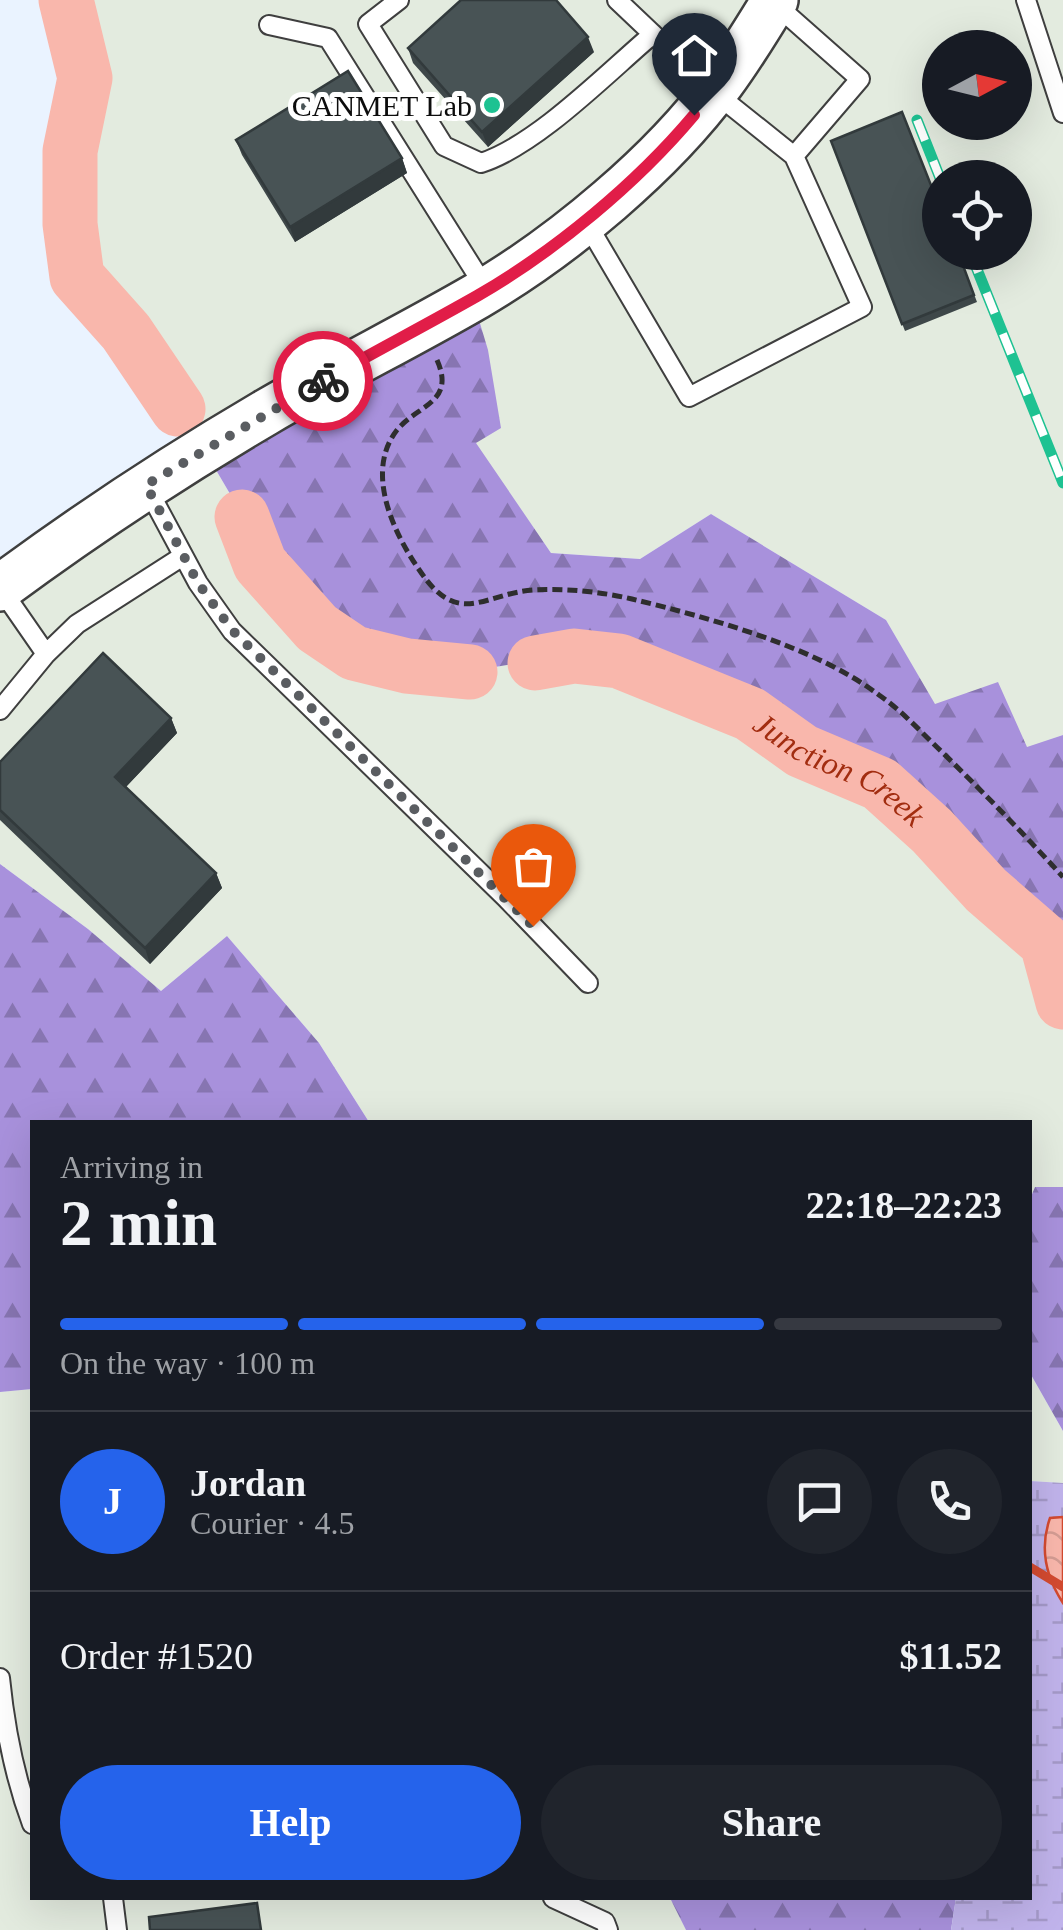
<!DOCTYPE html>
<html lang="en">
<head>
<meta charset="utf-8">
<style>
	body { margin:0; font-family:"Times New Roman",serif; background:#20242c; color:#f1f3f6; height:100vh; display:flex; flex-direction:column; font-size:38px; white-space:nowrap }
	* { box-sizing:border-box; margin:0 }
	p { font-size:32px; color:#9ea1a6 }
	.icon { flex:none; width:55px; height:55px; fill:none; stroke:currentColor; stroke-width:2; stroke-linecap:round; stroke-linejoin:round }
	.map { position:relative; flex:1; overflow:hidden }
	.panel { position:absolute; left:30px; top:1120px; width:1002px; height:780px; display:flex; flex-direction:column; background:#171b24; border-radius:0px; box-shadow:0 10px 40px #0002 }
	.panel>* { flex:none }
	.needle { width:65px; rotate:83deg }
	.buttons { position:absolute; left:922px; top:30px; display:grid; gap:20px }
	.buttons a { display:grid; place-items:center; width:110px; height:110px; border-radius:50%; background:#171b24; box-shadow:0 10px 40px #0002; font-size:50px }
	.pin { position:absolute; display:grid; place-items:center; width:85px; height:85px; color:#fff; margin:-102px -42px; border-radius:50% 50% 50% 0; rotate:-45deg; box-shadow:0 0 10px #0007 }
	.pin .icon { rotate:45deg }
	.courier { position:absolute; display:grid; place-items:center; width:100px; height:100px; margin:-50px; border:8px solid #e11d48; border-radius:50%; background:#fff; color:#222; box-shadow:0 2px 12px #0007 }
	.headline em { font-style:normal; font-weight:600 }
	.headline div { display:flex; flex-direction:column-reverse }
	.headline { display:flex; align-items:center; justify-content:space-between; height:170px; padding:0 30px }
	h1 { font-size:65px; font-weight:600; line-height:75px }
	.bar { display:grid; grid-template-columns:repeat(4,1fr); gap:15px 10px; align-content:center; height:120px; padding:0 30px }
	.bar i { height:12px; border-radius:8px; background:#363941 }
	.bar .current { background:#2563eb }
	.bar p { grid-column:span 4 }
	.line { display:flex; align-items:center; gap:25px; padding:0 30px; border-top:2px solid #363941 }
	.line div { flex:1 }
	.round { display:grid; place-items:center; flex:none; width:105px; height:105px; border-radius:52px; background:#20242c }
	.button { display:flex; gap:20px; margin-top:auto; padding:20px 30px }
	.button a { flex:1; height:115px; border-radius:60px; background:#2563eb; color:#fff; font-size:40px; font-weight:600; line-height:115px; text-align:center }
	.button a+a { background:#20242c; color:#f1f3f6 }
	.map>svg:first-child { display:block }
</style>
</head>
<body>
<div class="map">
<svg width="1063" height="1930" viewBox="0 0 1063 1930">
	<defs>
		<pattern id="forest-firs" width="22" height="20" patternUnits="userSpaceOnUse" patternTransform="scale(2.5)"><rect width="22" height="20" fill="#a891dc"/><path d="M5 1l3.5 6h-7zM16 11l3.5 6h-7z" fill="#8775b1"/></pattern>
		<pattern id="wetland-marsh" width="20" height="14" patternUnits="userSpaceOnUse" patternTransform="scale(2.5)"><rect width="20" height="14" fill="#c0b3eb"/><path d="M1 5h8M5 5V1M11 12h8M15 12V8" fill="none" stroke="#a499c8"/></pattern>
		<pattern id="water-waves" width="16" height="10" patternUnits="userSpaceOnUse" patternTransform="scale(2.5)"><rect width="16" height="10" fill="#f9b7ac"/><path d="M0 5q4-4 8 0t8 0" fill="none" stroke="#d49c93"/></pattern>
	</defs>
	<rect width="100%" height="100%" fill="#eaf3ff"/>
	<path fill="#e3ebdf" fill-rule="evenodd" d="M68 0H1063V735L1027 748 935 705 886 620 711 514 640 559 551 553 475 443 206 453 246 521 262 564 356 652 407 664 471 671 574 654 620 659 752 712 803 749 881 782 933 830 988 889 1049 942 1063 998V1187H1035L1030 1199V1122H369L319 1043 227 936 161 991 88 929 0 864V590L201 454 167 388 128 331 78 276 71 224 72 152 87 78ZM940 48H1015V122H940ZM940 178H1015V252H940Z
		M1030 1373 1063 1431V1483L1030 1481Z
		M32 1389V1898H670L686 1930H0V1392Z"/>
	<path fill="url(#forest-firs)" d="M473 300 488 350 501 428 476 443 551 553 640 559 711 514 886 620 935 704 998 682 1027 747 1063 735V998L1049 942 988 889 933 830 881 782 803 749 752 712 620 659 574 654 471 671 407 664 356 652 320 627 295 605 262 564 246 521 206 453Z
		M0 864 88 929 161 991 227 936 319 1043 369 1122H32V1389L0 1392Z
		M1035 1187H1063V1431L1030 1373V1199Z
		M670 1898H956L951 1930H686Z"/>
	<path fill="url(#wetland-marsh)" d="M1030 1481 1063 1483V1930H951L956 1898H1030Z"/>
	<path fill="url(#water-waves)" stroke="#d34a30" stroke-width="2.5" d="M1063 1517V1603C1046 1577 1039 1549 1050 1518Z"/>
	<g fill="none" stroke-linecap="round" stroke-linejoin="round">
		<path stroke="#d34a30" stroke-width="9" d="M1030 1567 1063 1587"/>
		<g stroke="#f9b7ac" stroke-width="55">
			<path d="M66 0 85 78 70 151V224L77 277 126 332 178 409"/>
			<path d="M242 517 260 564 317 628 354 653 407 666 470 672"/>
			<path id="s1" d="M535 663 574 656 619 661 750 714 802 751 880 784 932 831 986 890 1047 943 1063 1002"/>
		</g>
		<g stroke="#3f3f3f" stroke-width="22">
			<path id="service" d="M399 0 368 24 444 146 481 163C537 145 607 73 653 34
				M617 0 714 92 794 156 860 79 774 3
				M1026 0 1063 113
				M269 25 328 38 486 289
				M586 222 689 397 862 307 794 156
				M146 486 198 583 232 631 505 897 588 983
				M1 589 46 654
				M0 710 46 654 77 624 183 556
				M0 1678C5 1728 14 1776 32 1824
				M113 1898 117 1930
				M553 1898 605 1922 608 1930"/>
		</g>
		<g stroke="#3f3f3f" stroke-width="50">
			<path id="tertiary" d="M0 588C85 525 173 467 265 413 335 372 408 336 477 296 564 245 662 163 721 83 741 56 758 28 775 0"/>
		</g>
		<path stroke="#2e2e2e" stroke-width="5" stroke-dasharray="10 5" stroke-linecap="butt" d="M437 360C456 403 417 405 397 430 364 472 394 534 420 571 459 629 484 593 534 590 566 588 602 592 632 599 710 618 816 647 879 695 902 711 921 732 941 751 983 792 1024 834 1063 877"/>
		<use href="#service" stroke="#fff" stroke-width="18"/>
		<use href="#tertiary" stroke="#fff" stroke-width="45"/>
		<g stroke="#1ec292" stroke-width="11">
			<path id="rail" d="M917 120 940 178
				M970 252 1063 483"/>
		</g>
		<use href="#rail" stroke="#fff" stroke-width="8" stroke-dasharray="22" stroke-linecap="butt"/>
	</g>
	<path fill="#3e4749" d="M408 48 594 52 488 147 413 63Z
		M236 140 402 158 407 173 295 242 242 155Z
		M831 141 958 252 977 302 905 331Z
		M171 718 177 733 126 787 216 873 222 888 150 964 0 820V762Z"/>
	<path fill="#323a3c" d="M588 37 594 52 488 147 482 132Z
		M402 158 407 173 295 242 290 227Z
		M171 718 177 733 121 792 115 777Z
		M216 873 222 888 150 964 145 948Z"/>
	<path fill="#485355" stroke="#323a3c" stroke-width="2.5" d="M461 0H556L588 37 482 132 408 48Z
		M348 71 402 158 290 227 236 140Z
		M902 112 940 208V252H958L974 295 902 324 831 141Z
		M103 653 171 718 115 777 216 873 145 948 0 810V762Z
		M257 1903 261 1930H150L149 1917Z"/>
	<g fill="none" stroke-linecap="round" stroke-linejoin="round">
		<path stroke="#5a5d61" stroke-width="10" stroke-dasharray="0 18" d="M323 381 146 485 198 583 232 630 533 926"/>
		<path stroke="#e11d48" stroke-width="12" d="M323 381C374 352 426 325 477 296 555 251 636 184 694 115"/>
	</g>
	<circle fill="#1ec292" stroke="#fff" stroke-width="4" cx="492" cy="105" r="10"/>
	<g text-anchor="middle" dominant-baseline="central" stroke-width="10" stroke-linejoin="round" paint-order="stroke">
		<g font-size="30" fill="#0c0c0c" stroke="#fff" text-anchor="end">
			<text x="472" y="105">CANMET Lab</text>
		</g>
		<g font-size="32" font-style="italic" fill="#a22d10" stroke="#fff">
			<text stroke="none"><textPath href="#s1" startOffset="332">Junction Creek</textPath></text>
		</g>
	</g>
</svg>
<div class="buttons">
<a><svg class="needle" viewBox="-14 -14 28 28"><path d="M0-13l5 13h-10z" fill="#e53935"/><path d="M0 13l5-13h-10z" fill="#9ea1a6"/></svg></a>
<a><svg class="icon" aria-label="locate" viewBox="0 0 24 24"><circle cx="12" cy="12" r="6"/><path d="M12 2v4M12 18v4M2 12h4M18 12h4"/></svg></a>
</div>
<div class="pin" style="left:533px;top:926px;background:#ea580c"><svg class="icon" aria-label="bag" viewBox="0 0 24 24"><path d="M5 8h14l-1 12H6zM9 8a3 3 0 0 1 6 0"/></svg></div>
<div class="pin" style="left:694px;top:115px;background:#1f2937"><svg class="icon" aria-label="home" viewBox="0 0 24 24"><path d="M3 11l9-7 9 7M6 9v11h12V9"/></svg></div>
<div class="courier" style="left:323px;top:381px"><svg class="icon" aria-label="bike" viewBox="0 0 24 24"><circle cx="6" cy="16" r="4"/><circle cx="18" cy="16" r="4"/><path d="M6 16l4-8h5l3 8M10 8l3 8H6M13 5h3"/></svg></div>
<section class="panel">
<div class="headline"><div><h1>2 min</h1><p>Arriving in</p></div><em>22:18–22:23</em></div>
<div class="bar"><i class="current"></i><i class="current"></i><i class="current"></i><i></i><p>On the way · 100 m</p></div>
<div class="line" style="height:180px"><b class="round" style="background:#2563eb;color:#fff">J</b><div><b>Jordan</b><p>Courier · 4.5</p></div><a class="round"><svg class="icon" aria-label="chat" viewBox="0 0 24 24"><path d="M4 5h16v11H9l-5 4z"/></svg></a><a class="round"><svg class="icon" aria-label="phone" viewBox="0 0 24 24"><path d="M5 4h4l2 5-3 2q2 4 5 5l2-3 5 2v4C11 20 4 13 5 4z"/></svg></a></div>
<div class="line" style="height:130px"><div>Order #1520</div><b>$11.52</b></div>
<div class="button"><a>Help</a><a>Share</a></div>
</section>
</div>
</body>
</html>
